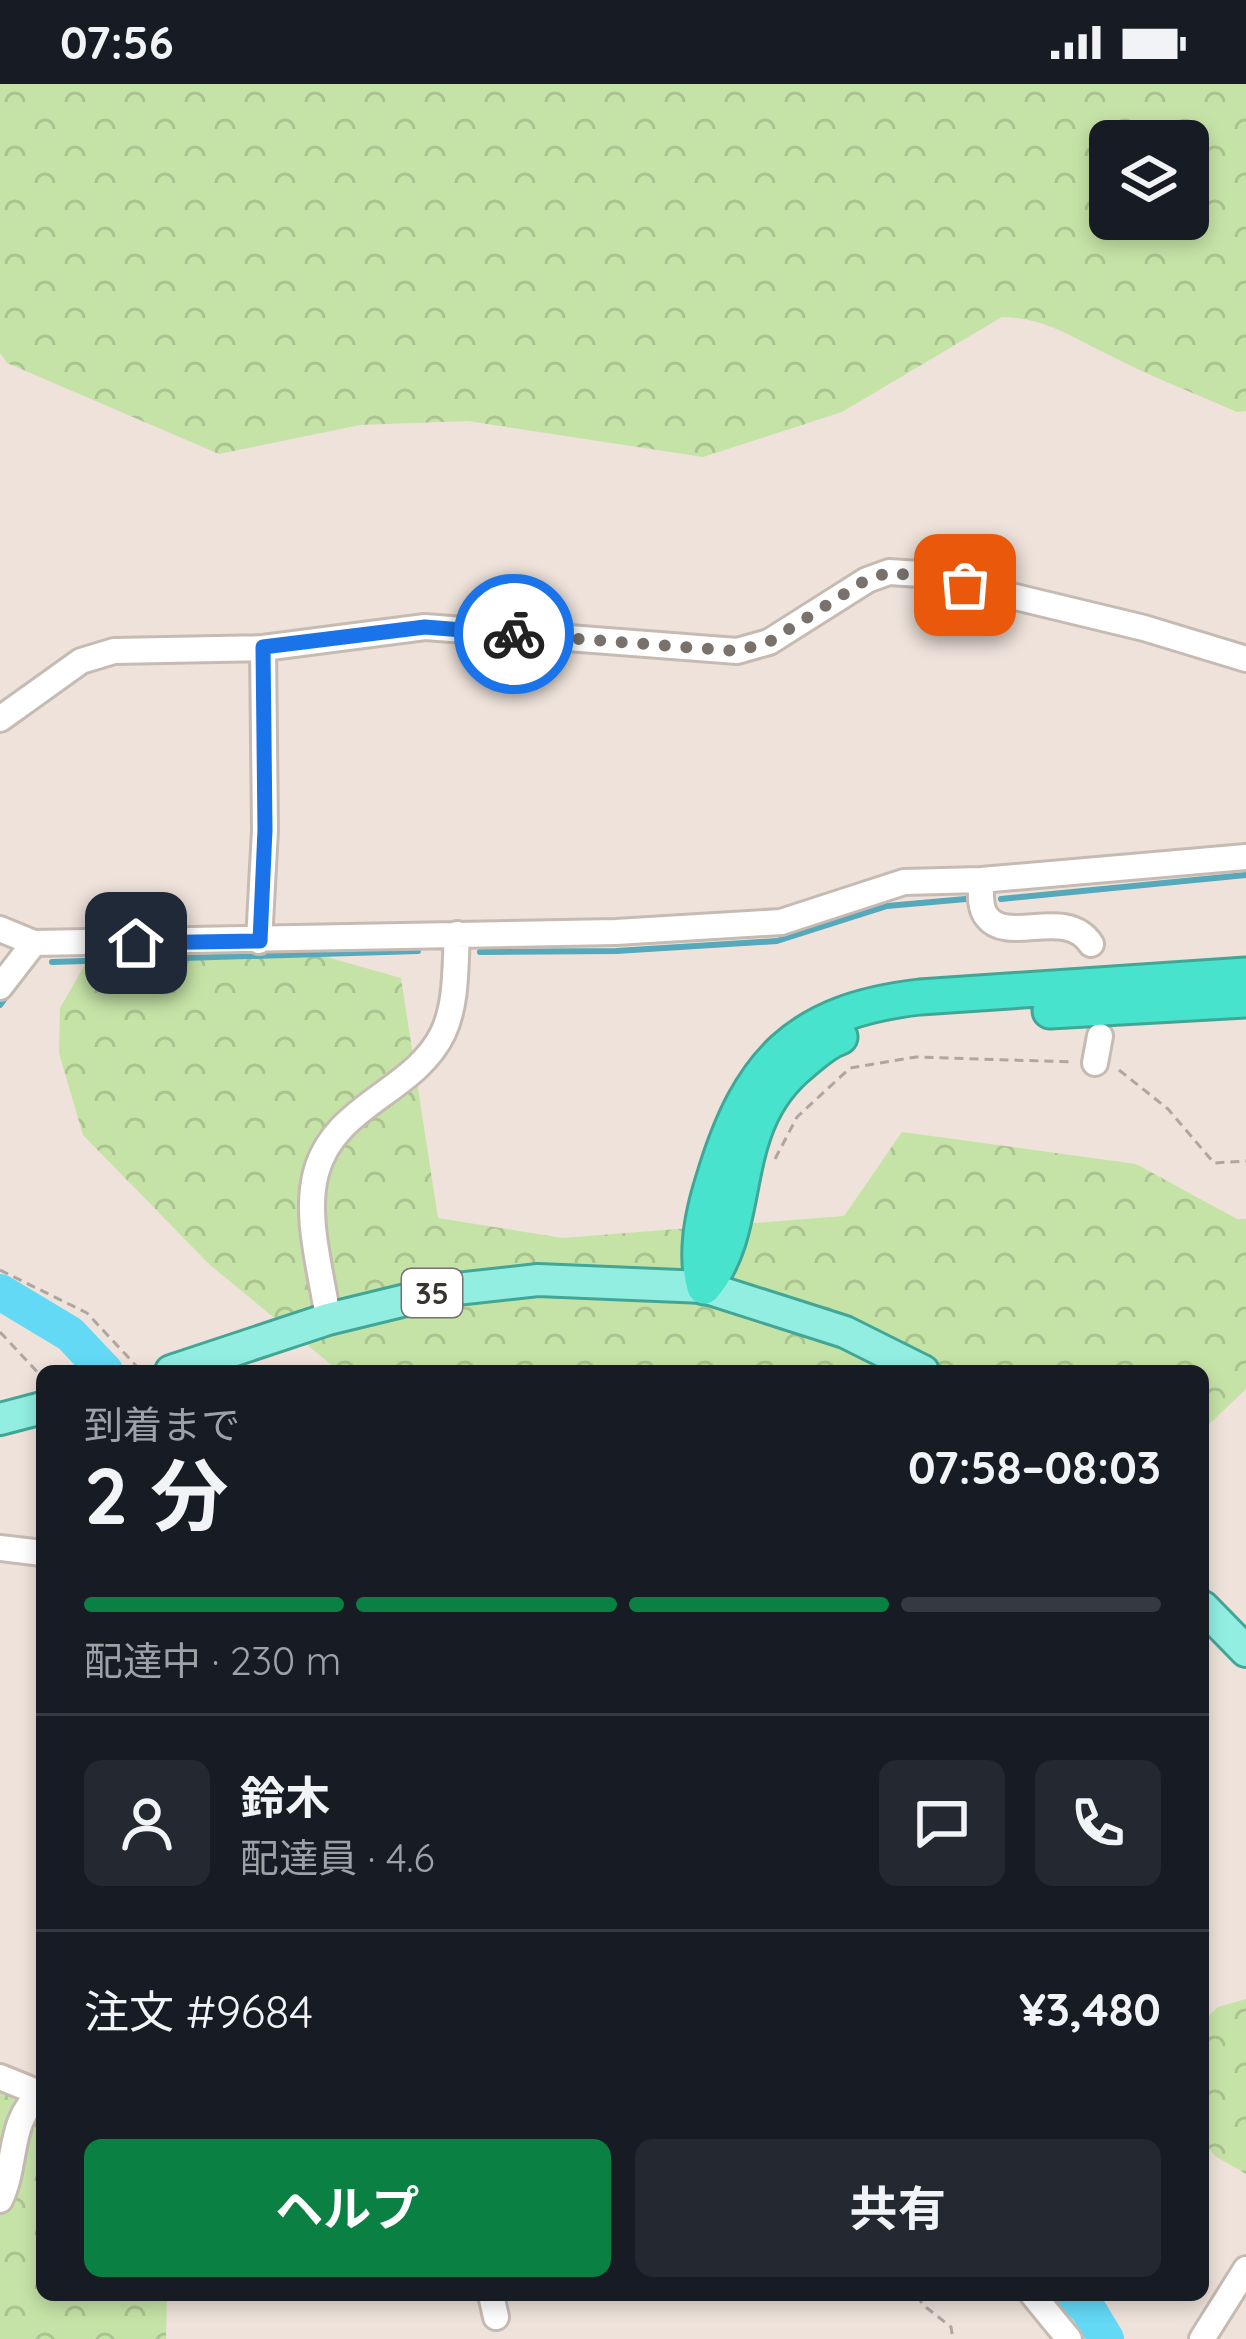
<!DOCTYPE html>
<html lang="ja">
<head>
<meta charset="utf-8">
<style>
	body { margin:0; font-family:Quicksand,"Noto Sans JP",sans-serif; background:#242831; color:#f1f3f6; height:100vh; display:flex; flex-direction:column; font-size:45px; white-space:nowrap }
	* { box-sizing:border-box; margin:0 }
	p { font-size:39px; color:#9ea1a6 }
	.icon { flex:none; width:66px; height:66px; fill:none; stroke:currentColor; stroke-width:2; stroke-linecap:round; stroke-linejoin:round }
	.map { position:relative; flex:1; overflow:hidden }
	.panel { position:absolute; left:36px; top:1281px; width:1173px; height:936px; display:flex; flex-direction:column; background:#171b24; border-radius:18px; box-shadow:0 6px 18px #0003 }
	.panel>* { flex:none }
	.fabs { position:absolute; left:1089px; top:36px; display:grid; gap:24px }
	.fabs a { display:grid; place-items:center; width:120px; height:120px; border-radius:18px; background:#171b24; box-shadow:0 6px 18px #0003; font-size:60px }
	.pin { position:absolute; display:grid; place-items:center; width:102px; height:102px; color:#fff; margin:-51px; border-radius:24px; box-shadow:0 6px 18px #0006 }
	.courier { position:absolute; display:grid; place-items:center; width:120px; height:120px; margin:-60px; border:9px solid #1a73e8; border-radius:50%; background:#fff; color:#222; box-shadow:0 3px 15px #0007 }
	.overview em { font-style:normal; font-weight:700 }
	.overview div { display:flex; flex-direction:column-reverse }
	.overview { display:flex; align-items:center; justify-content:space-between; height:204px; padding:0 48px }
	h1 { font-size:78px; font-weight:700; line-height:90px }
	.bar { display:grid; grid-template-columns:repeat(4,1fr); gap:18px 12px; align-content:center; height:144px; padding:0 48px }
	.bar i { height:15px; border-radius:9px; background:#363941 }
	.bar .selected { background:#0b8043 }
	.bar p { grid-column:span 4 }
	.line { display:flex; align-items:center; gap:30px; padding:0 48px; border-top:3px solid #363941 }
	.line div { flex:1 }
	.round { display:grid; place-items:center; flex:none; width:126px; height:126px; border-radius:18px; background:#242831 }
	.action { display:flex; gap:24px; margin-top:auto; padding:24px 48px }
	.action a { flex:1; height:138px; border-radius:18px; background:#0b8043; color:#fff; font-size:48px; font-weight:700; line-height:138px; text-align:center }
	.action a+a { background:#242831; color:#f1f3f6 }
	.status { display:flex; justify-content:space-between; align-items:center; height:84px; padding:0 60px; background:#171b24; direction:ltr }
	.status svg { height:33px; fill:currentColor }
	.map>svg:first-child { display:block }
</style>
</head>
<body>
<div class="status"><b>07:56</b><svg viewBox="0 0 49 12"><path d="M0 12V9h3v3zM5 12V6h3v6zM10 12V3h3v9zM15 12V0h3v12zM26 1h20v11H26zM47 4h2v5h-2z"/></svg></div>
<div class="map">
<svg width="1246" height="2255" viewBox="0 0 1246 2255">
	<defs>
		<pattern id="forest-crowns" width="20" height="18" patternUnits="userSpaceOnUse" patternTransform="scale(3)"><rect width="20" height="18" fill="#c6e3a7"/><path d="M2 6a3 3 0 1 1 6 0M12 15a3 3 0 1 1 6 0" fill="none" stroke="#abc390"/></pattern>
	</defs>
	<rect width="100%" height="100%" fill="#eee2da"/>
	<path fill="url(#forest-crowns)" fill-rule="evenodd" d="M0 0H1246V327L1237 328C1194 309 1149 292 1107 270 1070 252 1045 234 1002 233L842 328 703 373 468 337 360 341 219 370 7 279 0 269ZM1188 57V135H1110V57Z
		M146 854 288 862 401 894 438 1134 562 1154 844 1132 902 1048 1136 1080 1237 1135H1246V1305L1203 1346V1287H339L210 1181 83 1051 59 969 60 924 87 877Z
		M1246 1915V2090L1215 2072 1203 2057V1937L1218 1923Z
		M0 2006 42 2008V2211H167L166 2255H0Z"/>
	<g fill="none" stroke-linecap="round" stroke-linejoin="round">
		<path stroke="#56a8bb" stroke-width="6" d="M1001 815 1246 791
			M480 868 616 867 777 857 887 822 966 815
			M52 878 418 867
			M0 921 11 906"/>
		<path stroke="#63d9f6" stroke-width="36" d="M0 1208 70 1250 105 1287
			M1074 2211 1088 2225 1106 2255"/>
		<g stroke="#c6bbb2" stroke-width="30">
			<path id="minor" d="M0 635 81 577 114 567 263 564 425 543 737 567 769 558 867 496 889 488 920 490 1144 544 1246 575
				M981 796C981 807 979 824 987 833 1008 861 1066 822 1091 860
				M0 845 34 859
				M259 857 265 746 263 564
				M0 903 34 859 616 848 781 838 904 798 981 796 1246 773
				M1095 979 1100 952
				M328 1235C322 1190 304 1133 316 1089 334 1020 414 1009 443 949 457 919 455 883 457 850
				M0 1464 42 1469
				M0 1993 42 2010
				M0 2116C18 2079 7 2035 42 2009
				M491 2211 496 2233
				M1033 2211 1069 2255
				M1202 2255 1246 2185"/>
		</g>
		<g stroke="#42a696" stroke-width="36">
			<path id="major" d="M171 1287 328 1235 447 1206 538 1196 704 1203 845 1248 923 1287
				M0 1335 42 1324
				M1203 1523 1246 1567"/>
		</g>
		<g stroke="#42a696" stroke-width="39">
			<path id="highway" d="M1050 927 1246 916
				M704 1203C694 1169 703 1128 714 1094 749 978 797 927 920 913L1246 891
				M704 1203C756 1141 723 1042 802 979 814 969 825 958 840 953"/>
		</g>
		<path stroke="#b0a6a0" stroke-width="3" stroke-dasharray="9 6" stroke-linecap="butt" d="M1119 986 1168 1025 1214 1079 1246 1077
			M775 1075 797 1033 850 984 916 973 1074 978
			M0 1186 87 1229 141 1287
			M0 1248 42 1293
			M918 2211 922 2220 951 2243 953 2255"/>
		<use href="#minor" stroke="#fff" stroke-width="24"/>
		<use href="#major" stroke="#91eee1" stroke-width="30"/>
		<use href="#highway" stroke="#47e3cd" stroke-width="33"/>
	</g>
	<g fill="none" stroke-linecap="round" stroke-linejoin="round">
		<path stroke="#78716c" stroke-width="12" stroke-dasharray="0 21.6" d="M514 550 737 567 769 558 866 496 890 488 965 501"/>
		<path stroke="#1a73e8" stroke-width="15" d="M136 859 260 857 265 746 263 563 425 543 514 550"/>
	</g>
	<g text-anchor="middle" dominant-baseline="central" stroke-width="9" stroke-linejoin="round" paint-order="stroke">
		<rect fill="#fff" stroke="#74716e" stroke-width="3" x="402" y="1185" width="60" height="48" rx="9"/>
		<g font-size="30" font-weight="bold" fill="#383430">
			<text x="432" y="1209">35</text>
		</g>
	</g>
</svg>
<div class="fabs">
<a><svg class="icon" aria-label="layers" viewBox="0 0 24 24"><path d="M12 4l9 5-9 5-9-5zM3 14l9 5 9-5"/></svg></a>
</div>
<div class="pin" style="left:965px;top:501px;background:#ea580c"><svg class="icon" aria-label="bag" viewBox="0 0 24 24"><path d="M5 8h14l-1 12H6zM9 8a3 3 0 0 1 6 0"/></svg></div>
<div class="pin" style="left:136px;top:859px;background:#1f2937"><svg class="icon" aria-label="home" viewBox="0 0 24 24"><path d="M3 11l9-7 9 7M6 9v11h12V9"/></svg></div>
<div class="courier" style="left:514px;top:550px"><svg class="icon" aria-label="bike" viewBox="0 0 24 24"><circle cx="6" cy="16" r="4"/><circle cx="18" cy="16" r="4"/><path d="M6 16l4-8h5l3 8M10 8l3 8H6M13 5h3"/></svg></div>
<section class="panel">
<div class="overview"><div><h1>2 分</h1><p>到着まで</p></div><em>07:58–08:03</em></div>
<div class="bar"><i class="selected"></i><i class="selected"></i><i class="selected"></i><i></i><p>配達中 · 230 m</p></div>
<div class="line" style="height:216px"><a class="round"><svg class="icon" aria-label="person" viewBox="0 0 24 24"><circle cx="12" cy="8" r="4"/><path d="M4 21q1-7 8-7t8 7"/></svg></a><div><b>鈴木</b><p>配達員 · 4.6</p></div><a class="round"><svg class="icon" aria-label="chat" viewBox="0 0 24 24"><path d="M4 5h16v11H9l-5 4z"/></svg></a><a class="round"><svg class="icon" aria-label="phone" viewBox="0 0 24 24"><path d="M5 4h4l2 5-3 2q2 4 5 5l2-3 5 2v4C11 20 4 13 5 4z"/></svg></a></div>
<div class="line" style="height:156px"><div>注文 #9684</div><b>¥3,480</b></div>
<div class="action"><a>ヘルプ</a><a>共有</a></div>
</section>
</div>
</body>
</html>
